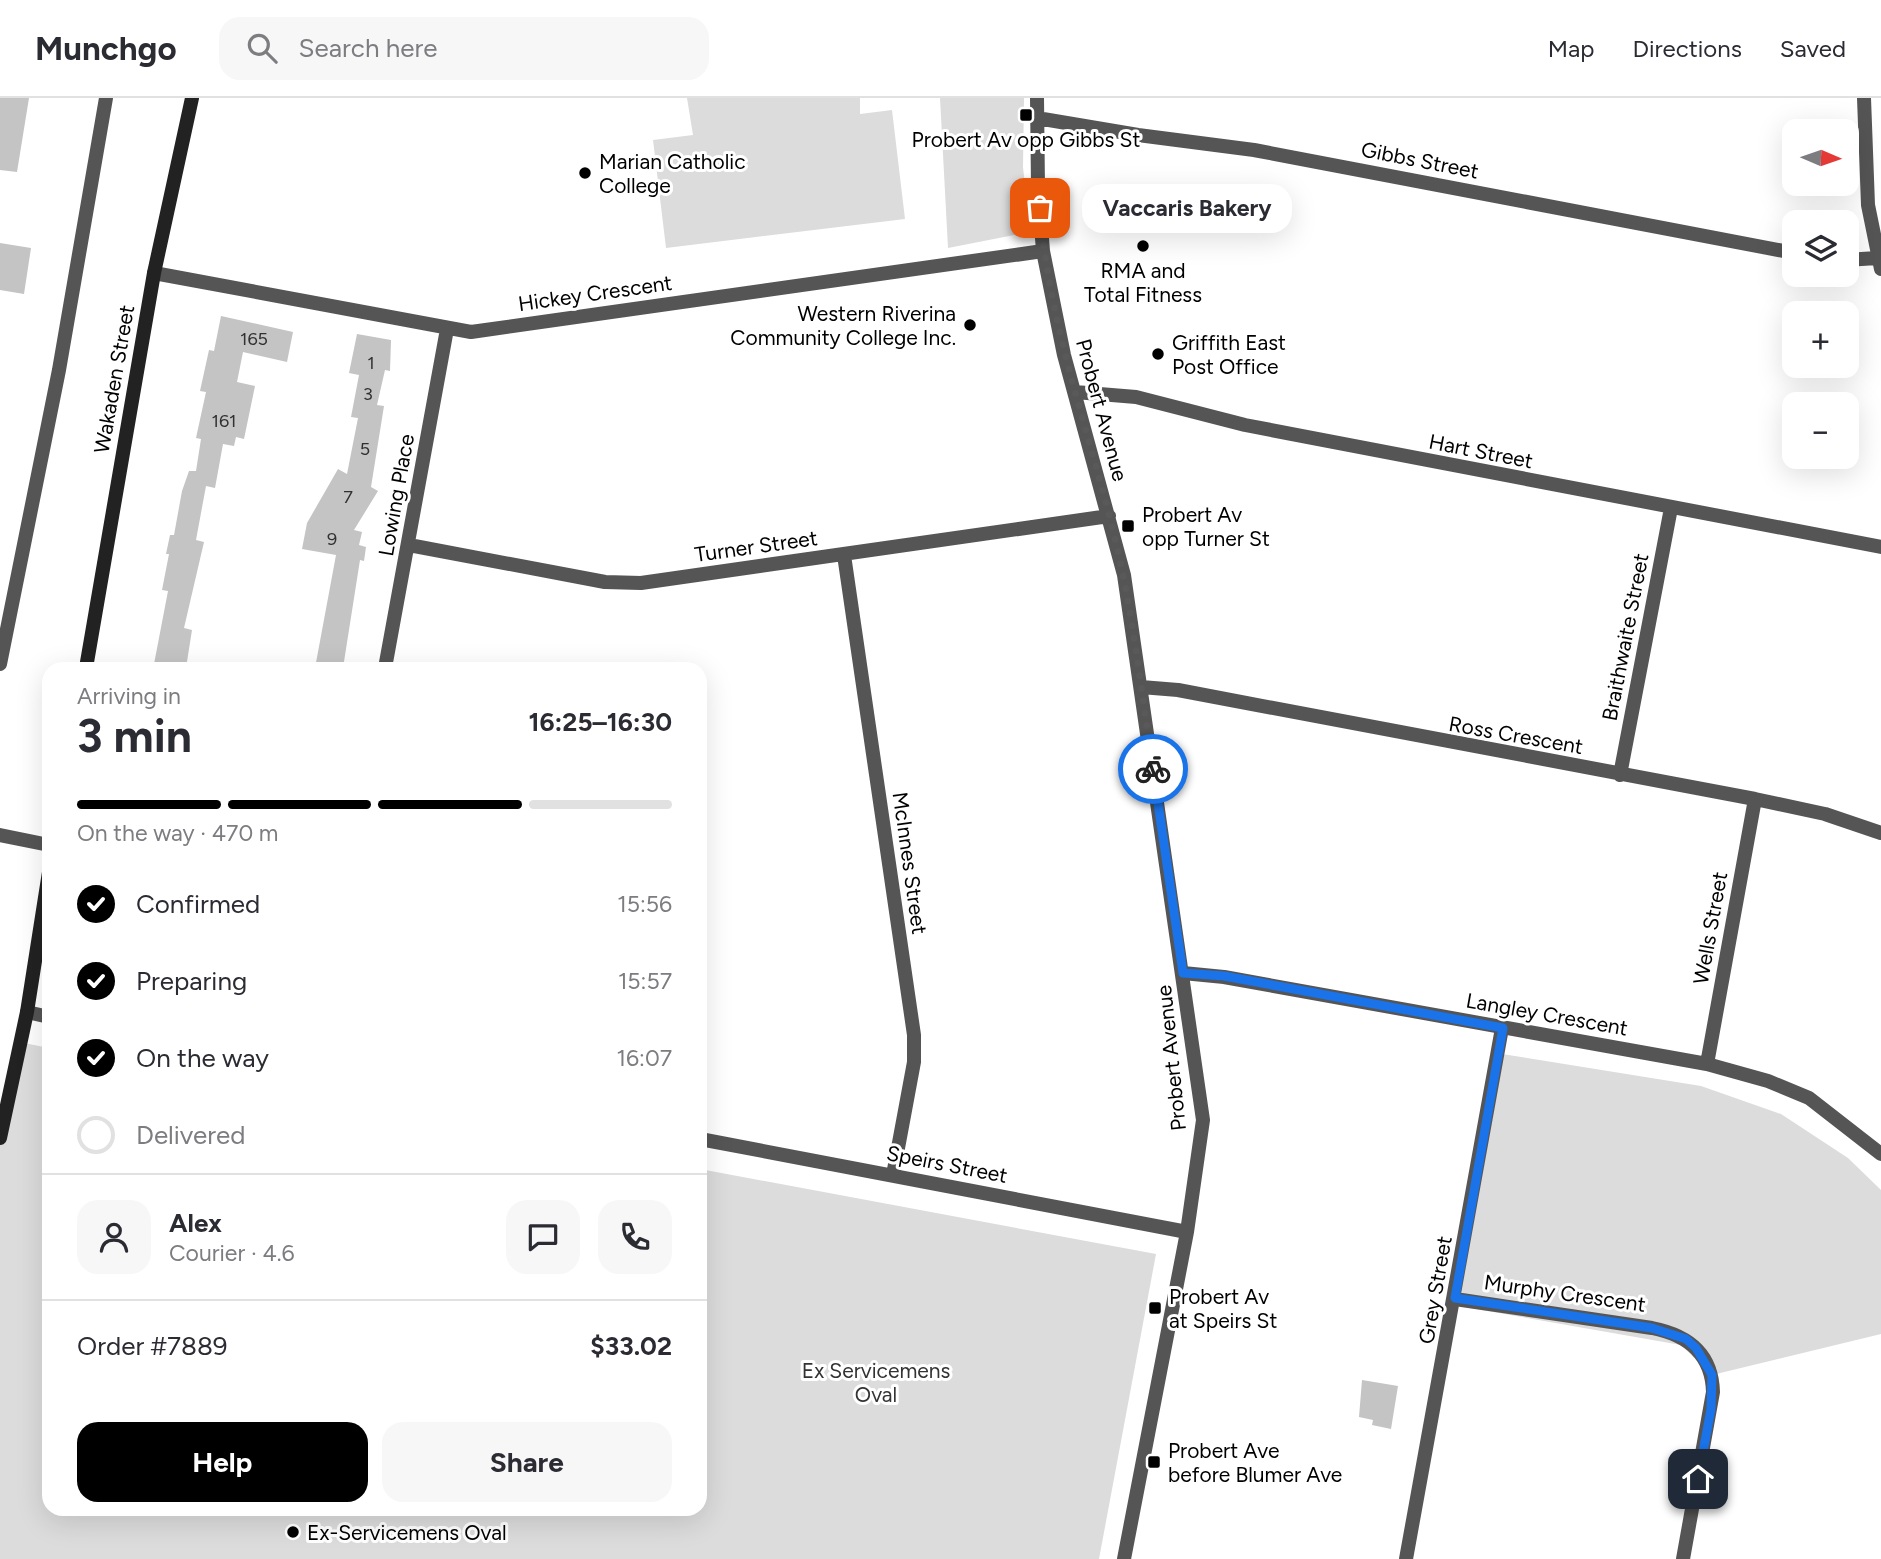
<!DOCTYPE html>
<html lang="en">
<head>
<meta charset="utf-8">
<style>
	body { margin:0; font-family:Figtree,sans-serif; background:#f7f7f7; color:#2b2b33; height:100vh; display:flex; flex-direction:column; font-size:26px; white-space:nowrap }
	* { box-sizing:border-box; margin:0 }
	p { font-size:23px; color:#7c7c81 }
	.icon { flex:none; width:38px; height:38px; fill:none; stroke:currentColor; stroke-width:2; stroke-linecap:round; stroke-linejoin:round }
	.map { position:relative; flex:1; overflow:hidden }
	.panel { position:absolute; left:42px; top:564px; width:665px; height:854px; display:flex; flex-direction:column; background:#fff; border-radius:21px; box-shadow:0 7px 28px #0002 }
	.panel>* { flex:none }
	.needle { width:46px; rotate:92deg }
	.fabs { position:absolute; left:1782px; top:21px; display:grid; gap:14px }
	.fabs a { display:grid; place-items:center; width:77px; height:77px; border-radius:14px; background:#fff; box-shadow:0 7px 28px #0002; font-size:35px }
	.pin { position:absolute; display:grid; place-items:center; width:60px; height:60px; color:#fff; margin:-30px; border-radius:14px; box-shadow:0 4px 10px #0006 }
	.courier { position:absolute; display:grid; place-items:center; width:70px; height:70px; margin:-35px; border:5px solid #1a73e8; border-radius:50%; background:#fff; color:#222; box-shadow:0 2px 9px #0007 }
	.bubble { position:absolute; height:49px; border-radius:21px; background:#fff; box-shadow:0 7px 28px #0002; font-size:23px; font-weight:700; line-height:49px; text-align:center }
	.headline em { font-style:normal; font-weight:700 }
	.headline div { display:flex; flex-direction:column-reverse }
	.headline { display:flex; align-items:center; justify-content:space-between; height:119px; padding:0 35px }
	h1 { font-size:46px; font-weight:700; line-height:52px }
	.bar { display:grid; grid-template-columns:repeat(4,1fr); gap:10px 7px; align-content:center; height:84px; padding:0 35px }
	.bar i { height:9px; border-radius:5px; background:#e1e1e2 }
	.bar .on { background:#000 }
	.bar p { grid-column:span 4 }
	.line { display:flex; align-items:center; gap:18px; padding:0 35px; border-top:2px solid #e1e1e2 }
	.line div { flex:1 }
	.round { display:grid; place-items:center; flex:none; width:74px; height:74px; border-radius:21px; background:#f7f7f7 }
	ol { padding:0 35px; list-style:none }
	li { display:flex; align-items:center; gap:21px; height:77px }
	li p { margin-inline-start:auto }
	li .icon { padding:7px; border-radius:50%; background:#000; color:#fff; stroke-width:4 }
	li:last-child { color:#7c7c81 }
	li i { width:38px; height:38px; border:4px solid #e1e1e2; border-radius:50% }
	.action { display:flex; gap:14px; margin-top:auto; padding:14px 35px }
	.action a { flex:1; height:80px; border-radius:21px; background:#000; color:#fff; font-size:28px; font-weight:700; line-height:80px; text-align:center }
	.action a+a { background:#f7f7f7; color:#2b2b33 }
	header { display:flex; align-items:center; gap:42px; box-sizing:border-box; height:98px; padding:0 35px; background:#fff; border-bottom:2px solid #e1e1e2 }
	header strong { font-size:33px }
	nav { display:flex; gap:38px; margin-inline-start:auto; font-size:24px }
	.search { width:490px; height:63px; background:#f7f7f7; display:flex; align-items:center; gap:18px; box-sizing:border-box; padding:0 24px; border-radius:21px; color:#7c7c81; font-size:26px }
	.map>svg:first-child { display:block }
</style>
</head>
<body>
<header>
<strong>Munchgo</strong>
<div class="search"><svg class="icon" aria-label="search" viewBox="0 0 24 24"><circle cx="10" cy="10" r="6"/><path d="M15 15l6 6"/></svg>Search here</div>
<nav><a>Map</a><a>Directions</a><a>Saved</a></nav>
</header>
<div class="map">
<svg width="1881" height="1461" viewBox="0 0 1881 1461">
	<rect width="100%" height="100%" fill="#fff"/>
	<path fill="#dcdcdc" d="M687 0H860V16L892 12 905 121 666 150 653 42 693 37Z
		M940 0H1024L1023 69 1030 134 948 150Z
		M19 944 49 950V1410H700V1071L1156 1156 1099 1461H0V1037Z
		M1502 956 1701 988 1781 1016 1848 1060 1881 1092V1236L1712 1277 1681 1247 1453 1207Z"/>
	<path fill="#c4c4c4" d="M0 0H29L17 74 0 72Z
		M0 145 31 150 24 196 0 192Z
		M221 218 293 234 287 264 243 254 237 284 255 288 244 341 236 339 234 348 223 346 215 390 206 388 196 442 204 444 184 530 192 532 186 570H175L154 566 168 493 162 492 169 456H166L170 437H174L182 393 189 373H196L201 341 196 340 206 294 200 293 209 252 214 253Z
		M357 236 391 242 390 273 385 272 377 307 384 308 371 389 378 393 354 432 362 434 359 447 366 449 364 463 360 462 343 570H315L336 457 302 451 307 425 338 371 347 376 358 320 351 319 359 277 349 275Z
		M1362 1282 1398 1288 1391 1331 1372 1327 1373 1322 1359 1319Z"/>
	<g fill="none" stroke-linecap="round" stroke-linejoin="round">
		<path stroke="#555" stroke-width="14" d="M1037 0 1038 89 1043 153 1064 257 1124 477 1203 1022 1187 1134 1124 1461
			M1864 0 1868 107 1881 171
			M1037 20 1138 37 1254 52 1794 155
			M1846 162 1877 160
			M154 175 471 234 1043 153
			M1075 294 1136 299 1245 327 1881 449
			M409 447 605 484 641 485 1109 418
			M844 457 914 937V964L893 1077
			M0 566 59 272 106 0
			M385 570 447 231
			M1141 589 1178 592 1755 701 1825 716 1881 735
			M1620 677 1671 410
			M0 737 49 747
			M1183 875 1224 879 1707 966 1768 983 1809 1000 1881 1056
			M27 914 49 919
			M1707 966 1755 701
			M700 1041 1187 1134
			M1455 1201 1652 1230C1688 1237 1712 1256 1713 1294L1683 1461
			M1406 1461 1502 930"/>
		<path stroke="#222" stroke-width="14" d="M86 570 154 175 192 0
			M0 1040 27 914 49 774"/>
	</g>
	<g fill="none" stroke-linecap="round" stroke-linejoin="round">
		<path stroke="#595959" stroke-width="7" stroke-dasharray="0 12.6" d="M1040 110C1048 222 1087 327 1114 436 1133 513 1141 593 1153 671"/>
		<path stroke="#1a73e8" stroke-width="9" d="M1153 671 1183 875 1224 878 1503 930 1455 1200 1652 1230 1686 1241 1696 1250 1712 1277 1711 1311 1698 1381"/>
	</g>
	<g fill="#000" stroke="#fff" stroke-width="2.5">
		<rect x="1019" y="10" width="14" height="14" rx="3.5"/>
		<circle cx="585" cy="75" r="7"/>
		<circle cx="1143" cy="148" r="7"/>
		<circle cx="970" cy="227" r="7"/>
		<circle cx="1158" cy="256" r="7"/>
		<rect x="1121" y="421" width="14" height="14" rx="3.5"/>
		<rect x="1148" y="1203" width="14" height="14" rx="3.5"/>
		<rect x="1147" y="1357" width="14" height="14" rx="3.5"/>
		<circle cx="293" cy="1434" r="7"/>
	</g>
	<g text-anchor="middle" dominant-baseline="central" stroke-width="6" stroke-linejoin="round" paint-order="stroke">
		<g font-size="18" fill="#313131">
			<text x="254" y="241">165</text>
			<text x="371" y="265">1</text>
			<text x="368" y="296">3</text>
			<text x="224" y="323">161</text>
			<text x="365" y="351">5</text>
			<text x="348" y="399">7</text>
			<text x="332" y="441">9</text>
		</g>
		<g font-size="21" fill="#000" stroke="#fff" text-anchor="start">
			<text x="1026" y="41" text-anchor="middle">Probert Av opp Gibbs St</text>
			<text x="599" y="63">Marian Catholic<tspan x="599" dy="24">College</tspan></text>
			<text x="1143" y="172" text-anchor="middle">RMA and<tspan x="1143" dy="24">Total Fitness</tspan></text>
			<text x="956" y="215" text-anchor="end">Western Riverina<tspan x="956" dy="24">Community College Inc.</tspan></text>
			<text x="1172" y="244">Griffith East<tspan x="1172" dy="24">Post Office</tspan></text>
			<text x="1142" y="416">Probert Av<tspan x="1142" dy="24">opp Turner St</tspan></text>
			<text x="1169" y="1198">Probert Av<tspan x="1169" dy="24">at Speirs St</tspan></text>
			<text x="1168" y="1352">Probert Ave<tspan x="1168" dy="24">before Blumer Ave</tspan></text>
			<text x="307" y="1434">Ex-Servicemens Oval</text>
		</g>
		<g font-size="21" fill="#000" stroke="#fff">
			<text transform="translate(1420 62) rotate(11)">Gibbs Street</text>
			<text transform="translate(595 195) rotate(-8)">Hickey Crescent</text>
			<text transform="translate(114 281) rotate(-80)">Wakaden Street</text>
			<text transform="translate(1102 312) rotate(75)">Probert Avenue</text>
			<text transform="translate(1481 353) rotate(11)">Hart Street</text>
			<text transform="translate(396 397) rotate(-80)">Lowing Place</text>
			<text transform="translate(756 448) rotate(-8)">Turner Street</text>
			<text transform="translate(1625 539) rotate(-79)">Braithwaite Street</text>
			<text transform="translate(1516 637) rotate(10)">Ross Crescent</text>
			<text transform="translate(910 765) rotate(82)">McInnes Street</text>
			<text transform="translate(1710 830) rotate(-80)">Wells Street</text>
			<text transform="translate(1547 916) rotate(10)">Langley Crescent</text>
			<text transform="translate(1171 960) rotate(-96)">Probert Avenue</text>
			<text transform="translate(947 1066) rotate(11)">Speirs Street</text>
			<text transform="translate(1435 1192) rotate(-80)">Grey Street</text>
			<text transform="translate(1565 1195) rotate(8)">Murphy Crescent</text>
		</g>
		<g font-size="21" fill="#333" stroke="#fff">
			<text x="876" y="1272">Ex Servicemens<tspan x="876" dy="24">Oval</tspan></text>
		</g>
	</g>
</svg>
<div class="fabs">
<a><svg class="needle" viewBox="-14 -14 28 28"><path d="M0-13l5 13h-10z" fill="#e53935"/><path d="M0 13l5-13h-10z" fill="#7c7c81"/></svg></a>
<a><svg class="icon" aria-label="layers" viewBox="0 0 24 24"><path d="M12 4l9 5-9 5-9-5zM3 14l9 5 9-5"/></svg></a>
<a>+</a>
<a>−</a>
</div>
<div class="pin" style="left:1040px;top:110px;background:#ea580c"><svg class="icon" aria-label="bag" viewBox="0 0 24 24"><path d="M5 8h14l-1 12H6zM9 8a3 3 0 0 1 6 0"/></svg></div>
<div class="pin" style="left:1698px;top:1381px;background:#1f2937"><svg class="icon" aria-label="home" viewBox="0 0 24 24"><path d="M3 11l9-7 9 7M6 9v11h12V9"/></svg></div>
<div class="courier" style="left:1153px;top:671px"><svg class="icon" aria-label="bike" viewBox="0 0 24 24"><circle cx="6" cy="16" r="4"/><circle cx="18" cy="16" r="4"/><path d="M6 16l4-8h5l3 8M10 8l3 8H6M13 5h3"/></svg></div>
<div class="bubble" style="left:1082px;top:86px;width:210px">Vaccaris Bakery</div>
<section class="panel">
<div class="headline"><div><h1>3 min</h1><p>Arriving in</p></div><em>16:25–16:30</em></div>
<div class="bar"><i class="on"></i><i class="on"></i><i class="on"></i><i></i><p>On the way · 470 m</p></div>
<ol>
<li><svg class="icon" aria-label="check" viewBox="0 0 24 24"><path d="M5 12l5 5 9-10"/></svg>Confirmed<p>15:56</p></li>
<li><svg class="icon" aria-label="check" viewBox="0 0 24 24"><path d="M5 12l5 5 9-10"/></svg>Preparing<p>15:57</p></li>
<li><svg class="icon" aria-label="check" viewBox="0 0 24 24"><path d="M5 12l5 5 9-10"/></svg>On the way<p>16:07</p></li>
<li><i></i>Delivered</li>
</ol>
<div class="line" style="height:126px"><a class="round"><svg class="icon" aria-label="person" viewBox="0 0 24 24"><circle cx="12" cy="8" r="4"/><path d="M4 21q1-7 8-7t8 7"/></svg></a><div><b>Alex</b><p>Courier · 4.6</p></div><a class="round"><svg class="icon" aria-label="chat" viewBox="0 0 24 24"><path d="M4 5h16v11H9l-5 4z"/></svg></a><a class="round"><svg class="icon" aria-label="phone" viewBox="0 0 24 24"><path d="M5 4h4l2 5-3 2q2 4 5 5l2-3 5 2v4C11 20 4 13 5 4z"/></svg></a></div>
<div class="line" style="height:91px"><div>Order #7889</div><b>$33.02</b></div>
<div class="action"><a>Help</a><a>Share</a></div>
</section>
</div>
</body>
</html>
